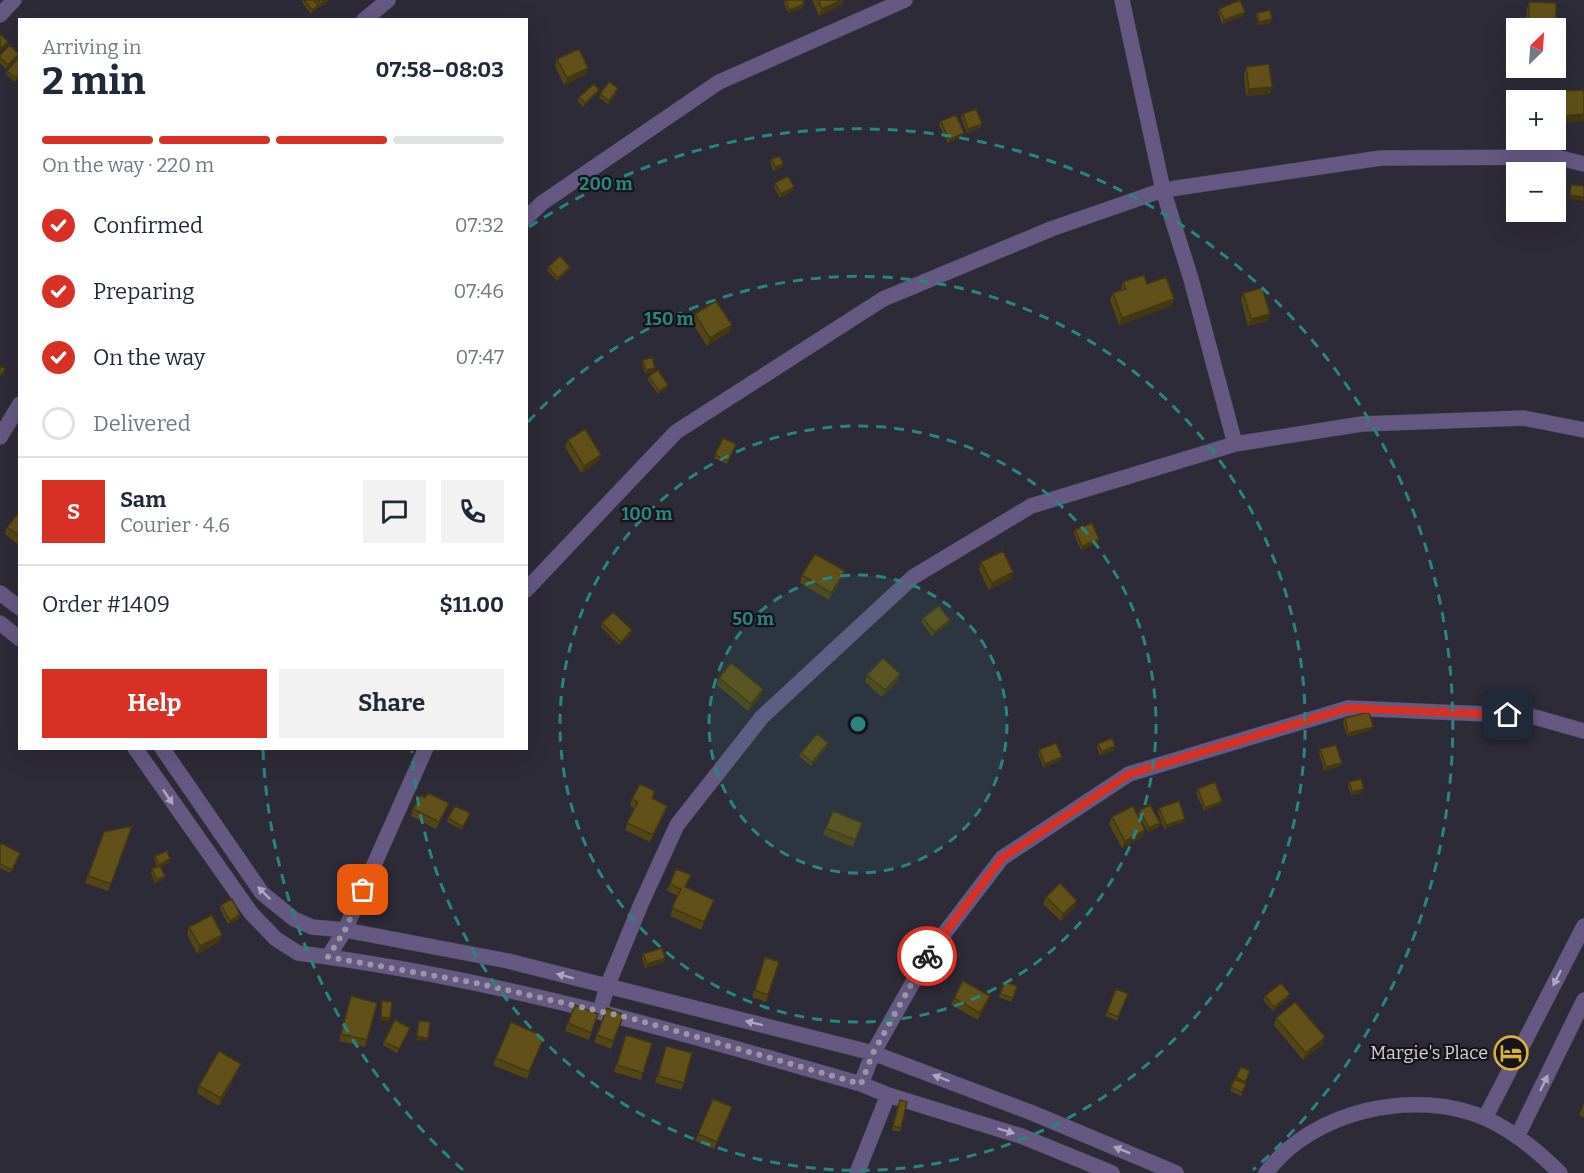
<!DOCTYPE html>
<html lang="en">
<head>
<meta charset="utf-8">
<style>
	body { margin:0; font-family:Bitter,serif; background:#f2f2f3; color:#1f2937; height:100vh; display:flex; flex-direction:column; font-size:22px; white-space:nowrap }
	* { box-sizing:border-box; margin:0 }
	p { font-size:20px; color:#747a83 }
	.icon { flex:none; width:33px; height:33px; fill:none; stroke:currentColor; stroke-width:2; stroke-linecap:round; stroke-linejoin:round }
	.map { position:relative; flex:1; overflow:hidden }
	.sheet { position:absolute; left:18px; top:18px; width:510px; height:732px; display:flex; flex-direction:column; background:#fff; border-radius:0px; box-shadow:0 6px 24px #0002 }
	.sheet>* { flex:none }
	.needle { width:39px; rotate:25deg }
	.fabs { position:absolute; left:1506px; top:18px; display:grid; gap:12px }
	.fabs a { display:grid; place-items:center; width:60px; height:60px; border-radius:0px; background:#fff; box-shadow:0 6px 24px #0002; font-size:30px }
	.pin { position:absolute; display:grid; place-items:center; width:51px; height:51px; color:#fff; margin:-26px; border-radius:12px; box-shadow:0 3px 9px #0006 }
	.courier { position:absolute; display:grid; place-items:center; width:60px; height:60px; margin:-30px; border:4px solid #d93025; border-radius:50%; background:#fff; color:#222; box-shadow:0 2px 8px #0007 }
	.summary em { font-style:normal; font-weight:700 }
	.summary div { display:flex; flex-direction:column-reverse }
	.summary { display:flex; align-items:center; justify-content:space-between; height:102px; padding:0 24px }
	h1 { font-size:39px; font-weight:700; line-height:45px }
	.bar { display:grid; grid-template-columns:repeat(4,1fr); gap:9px 6px; align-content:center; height:72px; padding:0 24px }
	.bar i { height:8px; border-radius:4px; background:#e0e1e3 }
	.bar .selected { background:#d93025 }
	.bar p { grid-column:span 4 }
	.line { display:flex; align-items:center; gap:15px; padding:0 24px; border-top:2px solid #e0e1e3 }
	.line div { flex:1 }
	.round { display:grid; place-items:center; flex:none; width:63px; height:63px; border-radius:0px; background:#f2f2f3 }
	ol { padding:0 24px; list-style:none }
	li { display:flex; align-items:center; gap:18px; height:66px }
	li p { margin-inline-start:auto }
	li .icon { padding:6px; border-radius:50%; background:#d93025; color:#fff; stroke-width:4 }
	li:last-child { color:#747a83 }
	li i { width:33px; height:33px; border:3px solid #e0e1e3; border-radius:50% }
	.button { display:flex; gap:12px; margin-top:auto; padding:12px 24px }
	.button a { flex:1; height:69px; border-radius:0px; background:#d93025; color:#fff; font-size:24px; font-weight:700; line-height:69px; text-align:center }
	.button a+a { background:#f2f2f3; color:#1f2937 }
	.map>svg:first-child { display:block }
</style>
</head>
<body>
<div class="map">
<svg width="1584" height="1173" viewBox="0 0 1584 1173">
	<rect width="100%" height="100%" fill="#2e2b38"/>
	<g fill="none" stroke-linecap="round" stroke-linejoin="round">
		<g stroke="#484652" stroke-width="16">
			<path id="minor" d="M1122 0 1163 190 1191 279 1235 444
				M0 15 14 0
				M364 20 388 0
				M526 218 542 203 719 82 905 0
				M0 437 20 404
				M526 590 676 432 883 299 1051 229 1163 190 1381 158 1556 157 1584 164
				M0 593 20 608
				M0 623 20 639
				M135 748 251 913 276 939 298 953C490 977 676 1031 861 1084L888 1095 1021 1136 1112 1173
				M162 748 262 893 294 919 312 927 345 930 508 961 873 1053 1030 1112 1176 1173
				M328 957 345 930 426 748
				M600 1011 607 987 641 904 677 825 762 717 913 577 1031 506 1235 444 1362 424 1524 418 1584 430
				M861 1084 873 1053 930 952 1002 858 1129 774 1348 708 1531 716 1584 731
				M1485 1118 1584 926
				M1518 1135 1584 1000
				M857 1173 888 1095
				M1266 1173C1312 1110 1416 1087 1487 1119 1515 1132 1538 1151 1560 1173"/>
		</g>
		<use href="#minor" stroke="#655984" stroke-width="15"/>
	</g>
	<path fill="#534516" d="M303 0H328L327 2 319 8 318 6 317 9 311 14 302 2Z
		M785 0H803L804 4 803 8 788 13 784 3Z
		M812 0H844L842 5 819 16Z
		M1529 2 1554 28H1526L1527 9Z
		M1219 9 1243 16 1222 24 1218 12Z
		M1257 13 1271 23 1258 25 1256 16Z
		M19 54 17 58 6 69 0 63V55Z
		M20 58V76L15 82 6 74 7 71Z
		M557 59 588 68 585 75 564 85 555 66Z
		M1246 67 1272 87 1270 94 1246 96 1244 75Z
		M1584 90 1561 123 1559 98 1562 91Z
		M617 92 608 104 599 98 600 94Z
		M598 93 583 107 578 101 579 97Z
		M963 114 982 124 980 128 967 133 961 117Z
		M941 121 964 133 962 136 948 143 939 125Z
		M772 159 783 164 782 167 773 171 770 162Z
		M775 183 794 187 792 191 780 198 774 187Z
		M548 267H570L569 270 557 281 547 270Z
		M1123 282 1147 284 1172 306 1119 325 1110 300 1113 293 1121 290Z
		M1243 293 1270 314 1267 321 1248 326 1241 300Z
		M695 314 729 332 707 346 692 322Z
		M643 360 654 371 645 374 642 363Z
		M649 376 668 385 666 389 658 394 648 380Z
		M723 438 736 444 727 464 714 458Z
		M568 440 598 462 581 473 565 447Z
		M20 511V546L5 534 7 527Z
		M1075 530 1099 539 1097 543 1081 550 1074 534Z
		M981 562 1013 572 1011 579 989 590 979 570Z
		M845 571 842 578 829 600 800 583 802 575Z
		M923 618 950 620 949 623 932 636 921 622Z
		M602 623 632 630 631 634 619 645 601 627Z
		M900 674 898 681 882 697 865 682 867 675Z
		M719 678 761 696 748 711 717 685Z
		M1345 718 1373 727 1371 730 1347 737 1343 722Z
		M828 743 827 747 811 766 799 756 801 753Z
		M1098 744 1114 750 1100 756 1097 747Z
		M1320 749 1340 766 1324 771 1319 752Z
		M1039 750 1061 760 1044 768 1038 754Z
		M1349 782 1362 793 1351 795 1348 786Z
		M1198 789 1222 801 1221 804 1204 811 1196 793Z
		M632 799H653L667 806 650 842 625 830 634 808 630 806Z
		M1159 808 1183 822 1164 829 1158 812Z
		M413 809 446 810 436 829 411 816Z
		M1140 810 1160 823 1159 827 1148 832 1138 813Z
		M833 811 862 823 853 847 823 835Z
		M470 813 462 830 447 822 448 818Z
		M1112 817 1143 837 1122 848 1109 824Z
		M132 826 108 891 85 883 104 832Z
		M0 846 20 853 10 873 0 868Z
		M155 856 169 863 160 867 165 876 163 880 155 883 151 873 152 869 157 867 154 859Z
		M670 884 686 888 714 900 701 930 670 916 678 896 667 891Z
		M1046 897 1077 901 1074 908 1061 921 1043 904Z
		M221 905 239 919 228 924 220 909Z
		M189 927 222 935 219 942 197 954 187 934Z
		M643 954 665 958 664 962 645 968 642 958Z
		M765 957 779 962 766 1002 752 997Z
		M1005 982 1017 986 1011 1002 999 997Z
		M1116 989 1128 994 1117 1021 1105 1016Z
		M351 996 367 1040 365 1047 339 1041Z
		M1265 996 1288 998 1273 1011 1263 1000Z
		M954 998 987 1003 978 1020 951 1005Z
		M575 1005 598 1014 589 1040 565 1031Z
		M607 1008 624 1015 611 1049 594 1042Z
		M1276 1018 1323 1044 1303 1060 1274 1025Z
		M410 1028 397 1053 383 1045 384 1042Z
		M544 1037 527 1079 493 1065 496 1058Z
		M623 1042 643 1073 641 1080 614 1072Z
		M666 1046 684 1083 681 1090 655 1083Z
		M241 1064 238 1071 219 1106 197 1093 199 1086Z
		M1241 1067 1250 1071 1241 1096 1230 1091Z
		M1584 1103V1118L1579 1115Z
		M898 1104 901 1128 900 1132 892 1130Z
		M730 1114 714 1149 695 1141 698 1134Z"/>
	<path fill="#443812" d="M326 0H328L327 2 319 8 320 4Z
		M841 0H844L842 5 819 16 822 9Z
		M804 4 803 8 788 13 789 10Z
		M318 6 317 9 311 14 312 10Z
		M1245 12 1243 16 1222 24 1224 20Z
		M1272 19 1271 23 1258 25 1259 22Z
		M1529 23H1556L1554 28H1527Z
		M8 42 7 46 0 51V49Z
		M19 54 17 58 6 69 8 65Z
		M588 68 585 75 564 85 567 78Z
		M1272 87 1270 94 1246 96 1249 89Z
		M599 90 598 93 583 107 585 103Z
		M1584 114V121L1561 123 1563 116Z
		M982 124 980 128 967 133 968 129Z
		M964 133 962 136 948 143 949 140Z
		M783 164 782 167 773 171 775 167Z
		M794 187 792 191 780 198 781 194Z
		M1570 195 1584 197V201L1568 199Z
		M570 267 569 270 557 281 558 278Z
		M1174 299 1172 306 1119 325 1122 318Z
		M1270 314 1267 321 1248 326 1251 319Z
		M732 325 729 332 707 346 710 338Z
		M655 368 654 371 645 374 646 370Z
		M668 385 666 389 658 394 659 391Z
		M601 455 598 462 581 473 584 466Z
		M1099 539 1097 543 1081 550 1082 546Z
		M845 571 842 578 829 600 831 593Z
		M1013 572 1011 579 989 590 992 583Z
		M950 620 949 623 932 636 934 632Z
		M632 630 631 634 619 645 621 642Z
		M900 674 898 681 882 697 885 690Z
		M763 689 761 696 748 711 751 704Z
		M1373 727 1371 730 1347 737 1348 733Z
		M828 743 827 747 811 766 812 762Z
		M1115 746 1114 750 1100 756 1102 752Z
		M1062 757 1061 760 1044 768 1045 764Z
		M1342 763 1340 766 1324 771 1326 767Z
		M1364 789 1362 793 1351 795 1352 792Z
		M1222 801 1221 804 1204 811 1205 808Z
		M667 806 665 813 650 842 653 835Z
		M1185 819 1183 822 1164 829 1166 825Z
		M1160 823 1159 827 1148 832 1149 828Z
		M1145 830 1143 837 1122 848 1125 841Z
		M170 859 169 863 158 868 159 865Z
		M165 876 163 880 155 883 157 880Z
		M1077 901 1074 908 1061 921 1063 914Z
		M240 915 239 919 228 924 230 921Z
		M222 935 219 942 197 954 200 946Z
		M665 958 664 962 645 968 647 964Z
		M1290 994 1288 998 1273 1011 1274 1007Z
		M990 996 987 1003 978 1020 980 1013Z
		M381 1017 390 1018 389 1022 379 1021Z
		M417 1036 428 1038 427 1041 416 1040Z
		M1325 1037 1323 1044 1303 1060 1306 1053Z
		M241 1064 238 1071 219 1106 221 1098Z"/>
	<path fill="#615019" stroke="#443812" stroke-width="1.5" d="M304 0H314L318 6 312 10Z
		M318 0H326L320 4Z
		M786 0H803L804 4 789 10Z
		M818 0H841L822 9Z
		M1240 0 1245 12 1224 20 1219 9Z
		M1529 2 1556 3V23H1529Z
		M1270 10 1272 19 1259 22 1257 13Z
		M0 33 8 42 0 49Z
		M10 45 19 54 8 65 0 58V55Z
		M579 49 588 68 567 78 557 59Z
		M19 57 20 74 16 78 7 71Z
		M1269 64 1272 87 1249 89 1246 67Z
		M609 82 618 88 609 101 600 94Z
		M594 84 599 90 585 103 579 97Z
		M1584 90V114L1563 116 1562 91Z
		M976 109 982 124 968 129 963 114Z
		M956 115 964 133 949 140 941 121Z
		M780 156 783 164 775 167 772 159Z
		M788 176 794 187 781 194 775 183Z
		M1571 185 1584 186V197L1570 195Z
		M560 256 570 267 558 278 548 267Z
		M1144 275 1147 284 1166 277 1174 299 1122 318 1113 293 1126 289 1123 282Z
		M1262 288 1270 314 1251 319 1243 293Z
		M716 301 732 325 710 338 695 314Z
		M652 357 655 368 646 370 643 360Z
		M0 366 5 369 0 377Z
		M658 370 668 385 659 391 649 376Z
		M585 429 601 455 584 466 568 440Z
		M723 438 736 444 728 461 715 455Z
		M20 511V536L7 527Z
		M1092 523 1099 539 1082 546 1075 530Z
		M1003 551 1013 572 992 583 981 562Z
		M815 554 845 571 831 593 802 575Z
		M939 606 950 620 934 632 923 618Z
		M613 612 632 630 621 642 602 623Z
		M883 658 900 674 885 690 867 675Z
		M731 663 763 689 751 704 719 678Z
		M1369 712 1373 727 1348 733 1345 718Z
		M817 734 828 743 812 762 801 753Z
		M1112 738 1115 746 1102 752 1098 744Z
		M1056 743 1062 757 1045 764 1039 750Z
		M1336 745 1342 763 1326 767 1320 749Z
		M1361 779 1364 789 1352 792 1349 782Z
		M1215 782 1222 801 1205 808 1198 789Z
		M640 784 655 791 652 798 667 806 653 835 627 823 638 802 632 799Z
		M428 793 449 803 439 822 413 809 421 795 425 798Z
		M1179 801 1185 819 1166 825 1159 808Z
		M1150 805 1160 823 1149 828 1140 810Z
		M455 806 470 813 463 827 448 818Z
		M1133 806 1145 830 1125 841 1112 817Z
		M833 811 862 823 855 840 826 828Z
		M132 826 111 884 88 876 104 832Z
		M1 843 20 853 12 870 0 864V846Z
		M167 851 170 859 159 865 155 856Z
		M160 866 165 876 157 880 152 869Z
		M676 869 691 875 685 887 714 900 704 922 672 908 681 889 670 884Z
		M1060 883 1077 901 1063 914 1046 897Z
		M232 899 240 915 230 921 221 905Z
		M212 915 222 935 200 946 189 927Z
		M662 948 665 958 647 964 643 954Z
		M765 957 779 962 768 995 755 990Z
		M963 981 990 996 980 1013 954 998Z
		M1005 982 1017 986 1013 998 1000 994Z
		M1281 983 1290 994 1274 1007 1265 996Z
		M1116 989 1128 994 1118 1017 1107 1012Z
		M351 996 377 1003 367 1040 341 1034Z
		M382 1001 392 1002 390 1018 381 1017Z
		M1295 1002 1325 1037 1306 1053 1276 1018Z
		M575 1005 598 1014 591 1033 568 1023Z
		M607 1008 624 1015 613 1041 597 1035Z
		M395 1020 410 1028 399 1049 384 1042Z
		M419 1021 430 1022 428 1038 417 1036Z
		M511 1022 544 1037 529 1072 496 1058Z
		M626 1035 652 1043 643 1073 617 1065Z
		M666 1046 692 1053 684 1083 658 1076Z
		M219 1051 241 1064 221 1098 199 1086Z
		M1241 1067 1250 1071 1245 1082 1236 1077Z
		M1235 1079 1246 1084 1242 1092 1231 1087Z
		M713 1099 732 1107 717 1142 698 1134Z
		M900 1100 907 1102 901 1128 893 1126Z"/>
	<defs><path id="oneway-solid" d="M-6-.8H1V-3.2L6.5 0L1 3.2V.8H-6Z" transform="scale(1.5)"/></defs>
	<g fill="#aca7bc">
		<use href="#oneway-solid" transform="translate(168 797) rotate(56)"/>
		<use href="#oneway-solid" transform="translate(264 893) rotate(-135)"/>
		<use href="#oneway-solid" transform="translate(565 976) rotate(-165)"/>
		<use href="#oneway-solid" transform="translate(1557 978) rotate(117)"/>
		<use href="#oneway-solid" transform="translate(754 1023) rotate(-166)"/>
		<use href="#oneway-solid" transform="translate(941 1078) rotate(-159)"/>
		<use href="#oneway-solid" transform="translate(1544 1083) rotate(-64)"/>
		<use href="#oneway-solid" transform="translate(1006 1131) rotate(17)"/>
		<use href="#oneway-solid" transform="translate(1122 1150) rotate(-158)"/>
	</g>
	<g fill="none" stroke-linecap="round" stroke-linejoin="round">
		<path stroke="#9997a1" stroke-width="6" stroke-dasharray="0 10.8" d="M363 890 345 930 328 957 476 983 634 1019 861 1084 873 1053 927 956"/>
		<path stroke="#d93025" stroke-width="8" d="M927 956 1002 858 1129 774 1348 708 1508 715"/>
	</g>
	<circle cx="858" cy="724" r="149" fill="#2c847e" fill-opacity=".12"/>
	<g fill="none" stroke="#2c847e" stroke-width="3" stroke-dasharray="10 8">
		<circle cx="858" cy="724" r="149"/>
		<circle cx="858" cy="724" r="298"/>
		<path d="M528 422A447 447 0 1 1 412 751"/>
		<path d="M463 1170A596 596 0 0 1 263 750M529 227A596 596 0 0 1 1253 1170"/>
	</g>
	<defs>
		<g id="hotel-ring" transform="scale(1.725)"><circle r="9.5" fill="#16141a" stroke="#d9b334" stroke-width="1.5"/><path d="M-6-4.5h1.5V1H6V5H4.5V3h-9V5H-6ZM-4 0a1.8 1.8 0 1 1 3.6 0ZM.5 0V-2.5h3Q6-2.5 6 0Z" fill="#d9b334"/></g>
	</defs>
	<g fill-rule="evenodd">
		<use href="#hotel-ring" x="1511" y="1053"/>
	</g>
	<g text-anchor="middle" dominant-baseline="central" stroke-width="4.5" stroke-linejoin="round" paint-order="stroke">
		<g font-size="18" fill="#d3d1da" stroke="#16141a" text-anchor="end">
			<text x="1488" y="1053">Margie's Place</text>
		</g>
	</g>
	<circle cx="858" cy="724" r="9" fill="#2c847e" stroke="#16141a" stroke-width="3"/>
	<g font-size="18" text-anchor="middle" font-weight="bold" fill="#2c847e" stroke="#16141a" stroke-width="4.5" stroke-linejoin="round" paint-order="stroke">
		<text x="606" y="190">200 m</text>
		<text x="669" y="325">150 m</text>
		<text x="647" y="520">100 m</text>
		<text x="753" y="625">50 m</text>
	</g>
</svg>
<div class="fabs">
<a><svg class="needle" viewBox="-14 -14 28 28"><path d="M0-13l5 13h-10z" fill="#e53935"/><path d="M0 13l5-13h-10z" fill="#747a83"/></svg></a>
<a>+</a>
<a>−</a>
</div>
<div class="pin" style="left:363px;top:890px;background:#ea580c"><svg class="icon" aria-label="bag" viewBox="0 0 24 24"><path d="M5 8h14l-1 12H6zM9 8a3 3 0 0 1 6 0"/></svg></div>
<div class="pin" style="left:1508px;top:715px;background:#1f2937"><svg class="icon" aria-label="home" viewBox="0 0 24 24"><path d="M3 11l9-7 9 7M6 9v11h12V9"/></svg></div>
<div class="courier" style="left:927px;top:956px"><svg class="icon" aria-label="bike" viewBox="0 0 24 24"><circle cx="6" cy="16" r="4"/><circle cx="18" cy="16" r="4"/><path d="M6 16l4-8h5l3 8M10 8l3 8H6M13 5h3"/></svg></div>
<section class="sheet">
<div class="summary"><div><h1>2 min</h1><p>Arriving in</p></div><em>07:58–08:03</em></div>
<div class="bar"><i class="selected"></i><i class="selected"></i><i class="selected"></i><i></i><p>On the way · 220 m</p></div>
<ol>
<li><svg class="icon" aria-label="check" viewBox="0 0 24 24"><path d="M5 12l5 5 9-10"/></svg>Confirmed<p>07:32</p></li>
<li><svg class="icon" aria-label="check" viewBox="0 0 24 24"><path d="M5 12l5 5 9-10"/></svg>Preparing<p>07:46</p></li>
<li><svg class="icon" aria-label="check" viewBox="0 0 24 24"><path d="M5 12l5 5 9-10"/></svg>On the way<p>07:47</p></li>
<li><i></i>Delivered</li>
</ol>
<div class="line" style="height:108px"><b class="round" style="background:#d93025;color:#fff">S</b><div><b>Sam</b><p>Courier · 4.6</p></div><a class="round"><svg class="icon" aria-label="chat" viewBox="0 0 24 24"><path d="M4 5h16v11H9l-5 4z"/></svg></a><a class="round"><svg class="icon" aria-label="phone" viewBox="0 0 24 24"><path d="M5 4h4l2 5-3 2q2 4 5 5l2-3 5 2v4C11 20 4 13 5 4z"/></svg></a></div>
<div class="line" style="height:78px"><div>Order #1409</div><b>$11.00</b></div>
<div class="button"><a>Help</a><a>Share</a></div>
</section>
</div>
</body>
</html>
